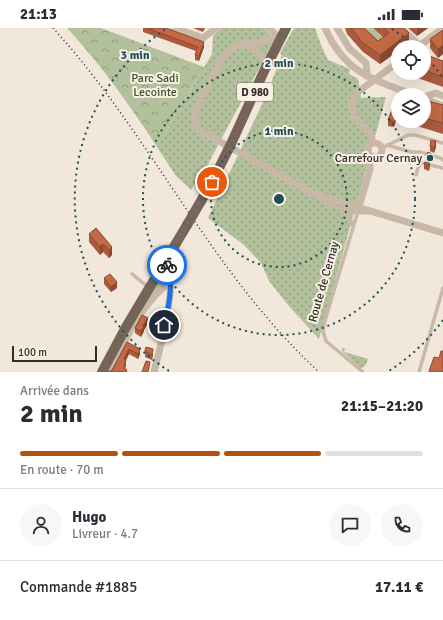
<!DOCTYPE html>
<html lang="fr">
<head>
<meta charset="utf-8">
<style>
	body { margin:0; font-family:Signika,sans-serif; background:#f7f7f7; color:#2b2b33; height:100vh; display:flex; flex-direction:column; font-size:15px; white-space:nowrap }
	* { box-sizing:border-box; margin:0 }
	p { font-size:13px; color:#7c7c81 }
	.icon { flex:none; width:22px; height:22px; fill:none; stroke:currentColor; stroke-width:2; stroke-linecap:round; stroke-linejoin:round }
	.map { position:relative; height:344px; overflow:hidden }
	.sheet { display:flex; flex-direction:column; background:#fff; flex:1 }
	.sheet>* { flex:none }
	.fabs { position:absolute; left:391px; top:12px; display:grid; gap:8px }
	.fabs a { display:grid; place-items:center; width:40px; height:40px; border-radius:50%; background:#fff; box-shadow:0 4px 16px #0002; font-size:20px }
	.scale { position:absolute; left:12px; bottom:10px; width:85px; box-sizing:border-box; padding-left:4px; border:2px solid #362c27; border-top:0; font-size:11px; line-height:14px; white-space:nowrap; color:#362c27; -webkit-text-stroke:3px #f9f1e7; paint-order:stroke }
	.pin { position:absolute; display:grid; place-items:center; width:34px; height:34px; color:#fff; margin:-17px; border:2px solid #fff; border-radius:50%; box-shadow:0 1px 4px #0007 }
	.courier { position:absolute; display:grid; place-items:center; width:40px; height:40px; margin:-20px; border:3px solid #1a73e8; border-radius:50%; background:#fff; color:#222; box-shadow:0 1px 5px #0007 }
	.summary em { font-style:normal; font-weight:700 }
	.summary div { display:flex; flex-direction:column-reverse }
	.summary { display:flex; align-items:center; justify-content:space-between; height:68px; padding:0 20px }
	h1 { font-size:26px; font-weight:700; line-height:30px }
	.bar { display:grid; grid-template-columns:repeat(4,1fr); gap:6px 4px; align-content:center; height:48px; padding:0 20px }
	.bar i { height:5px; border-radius:3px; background:#e1e1e2 }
	.bar .on { background:#b45309 }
	.bar p { grid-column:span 4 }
	.line { display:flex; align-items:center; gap:10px; padding:0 20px; border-top:1px solid #e1e1e2 }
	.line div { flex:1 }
	.round { display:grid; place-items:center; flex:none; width:42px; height:42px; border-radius:21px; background:#f7f7f7 }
	.status { display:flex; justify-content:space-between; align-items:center; height:28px; padding:0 20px; background:#fff; direction:ltr }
	.status svg { height:11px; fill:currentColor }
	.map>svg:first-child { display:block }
</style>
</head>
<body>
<div class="status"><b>21:13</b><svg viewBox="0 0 49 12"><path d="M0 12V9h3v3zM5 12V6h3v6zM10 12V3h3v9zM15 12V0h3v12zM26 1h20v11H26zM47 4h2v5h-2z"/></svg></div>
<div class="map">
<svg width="443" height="344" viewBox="0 0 443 344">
	<defs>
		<pattern id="grass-dots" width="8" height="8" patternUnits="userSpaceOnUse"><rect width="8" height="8" fill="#b2c09b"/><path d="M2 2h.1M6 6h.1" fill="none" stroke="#929c7e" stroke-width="1.8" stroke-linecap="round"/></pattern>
		<pattern id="forest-crowns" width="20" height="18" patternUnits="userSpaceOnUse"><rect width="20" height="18" fill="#b2c09b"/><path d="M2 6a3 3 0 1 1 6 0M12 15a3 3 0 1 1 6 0" fill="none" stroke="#929c7e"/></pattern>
	</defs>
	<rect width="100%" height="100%" fill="#f1e7db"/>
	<path fill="url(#grass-dots)" d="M221 0H264L272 9 273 14 207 138 191 162 176 148 157 119 212 26 213 8Z
		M294 0H315L321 17 328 32 350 41 349 46 358 51 361 70 386 69 319 311 288 277 269 253 261 235 244 217 208 190 265 70 282 27 280 25Z
		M165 242 167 247 166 252 145 275Z
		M342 320H345L344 324 368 331C366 336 365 340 360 340L342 323Z"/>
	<path fill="url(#forest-crowns)" d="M67 0H101L204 39 157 119C130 77 101 37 67 0Z"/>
	<path fill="#b2c09b" d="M357 0H373L384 10 375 20Z"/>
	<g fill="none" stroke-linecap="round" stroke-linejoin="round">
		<path stroke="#c9b8a7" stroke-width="3.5" d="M387 117 411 124H420L440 130 443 132
			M382 120 408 107H415L443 115
			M416 147 418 140 422 135 443 140
			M321 171C335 181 351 185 368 185
			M359 180 326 289 323 303 326 313 363 344
			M341 183 350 191 353 198
			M132 246 148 259
			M419 344 443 260"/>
		<path stroke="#c9b8a7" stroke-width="7" d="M174 0 203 10 216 0
			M269 0 280 11
			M325 0C345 45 372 51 414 67
			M337 0 349 20 366 35 367 45 366 48
			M401 0 420 18
			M280 11H273L260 14 243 15 229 22 221 32 197 78 195 87 196 97 201 103 314 166 443 205
			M246 18C260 20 262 28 265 41
			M418 19 443 0
			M424 69 436 65 443 68
			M424 71 443 78
			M368 122a7 7 0 1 1 14 0a7 7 0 1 1-14 0Z
			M373 115 370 104 354 88 352 74 358 64 398 34
			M359 179 370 141V128
			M108 344C126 311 141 276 171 253
			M154 344C159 323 181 249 164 234"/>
		<path stroke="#776459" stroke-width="10" d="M231 116 265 41 286 0
			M201 173 212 154 228 122
			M102 344 126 299 187 197"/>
		<path stroke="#362c27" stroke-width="1.5" stroke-dasharray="1 3" stroke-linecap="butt" d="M53 0C151 107 211 245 319 344"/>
		<path stroke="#776459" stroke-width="10" d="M228 122 231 116
			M187 197 201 173"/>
	</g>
	<path fill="#a95a3c" d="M143 0H166L204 19 199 33 195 32V27L196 23 143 4Z
		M193 0H205L203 4Z
		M345 0H364L378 13 383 9 373 0H404L409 15 403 19H398V23L380 36 363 24 347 6Z
		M408 0H428L417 8Z
		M443 2V26L438 30 430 20V11Z
		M424 26 443 33V59L409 47 408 45H424Z
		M424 72 443 77V106L417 98V93H424Z
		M398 85 394 99 388 98V92Z
		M430 118 436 119 434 125 430 123Z
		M432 126V134L427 133V127Z
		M430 135V140L429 143 424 141V136Z
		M96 200 112 227 109 230 103 224 100 227 89 214V206Z
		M104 250 117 260 111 264 104 256Z
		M142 287 148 295 144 302V303L141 309 135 305V300Z
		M127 314 140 326 138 331 129 326 126 332V337L125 341 127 344 112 342Z
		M145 323 153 326 152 332 145 329Z"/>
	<path fill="#894a31" d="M417 0H428L417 8Z
		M409 5V15L403 19H398V23L380 36V27Z
		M204 14V19L199 33V28Z
		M443 17V26L438 30V21Z
		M398 80V85L394 99V94Z
		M436 113V119L434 125V120Z
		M103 216V224L100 227V219Z
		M112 219V227L109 230V222Z
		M117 254V260L111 264V259Z
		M148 290V295L144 302V297Z
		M144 298V303L141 309V303Z
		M129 321V326L124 336V331Z
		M140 321V326L138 331V326Z
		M153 321V326L152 332V327Z
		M126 332V337L124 344V340Z"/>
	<path fill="#c46946" stroke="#894a31" d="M147 0H166L204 14 199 28 195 27 198 19Z
		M351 0H364L378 13 389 5 384 0H404L409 5 380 27 363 15Z
		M443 2V17L438 21 430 11Z
		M424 26 443 33V49L424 42Z
		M424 72 443 77V95L424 90Z
		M393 79 398 80 394 94 388 92Z
		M431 112 436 113 434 120 430 118Z
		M428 124 432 126V129L427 127Z
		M425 134 430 135 429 137 424 136Z
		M96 200 112 219 109 222 103 216 100 219 89 206Z
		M110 246 117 254 111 259 104 250Z
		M142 287 148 290 144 297 142 296 144 298 141 303 135 300Z
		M127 314 140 321 138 326 129 321 124 331 126 332 124 340 127 342 126 344H108L112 342Z
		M146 319 153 321 152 327 145 323Z
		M441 323H443V344H432L429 343 434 329 439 330Z
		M146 333 150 334 148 344H142Z"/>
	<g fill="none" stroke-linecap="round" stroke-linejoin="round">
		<path stroke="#776d66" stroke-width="4" stroke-dasharray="0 7.2" d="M167 237 164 234 212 154"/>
		<path stroke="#1a73e8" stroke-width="5" d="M164 297C169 277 174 257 167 237"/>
	</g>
	<g fill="none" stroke="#1d5056" stroke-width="2" stroke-dasharray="2 4">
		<circle cx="279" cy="171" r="68"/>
		<circle cx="279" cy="171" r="136"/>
		<path d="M443 292A204 204 0 0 1 389 343M169 343A204 204 0 0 1 166 1M392 1A204 204 0 0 1 414 18M425 28A204 204 0 0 1 443 50"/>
	</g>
	<circle fill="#1d5056" stroke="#f9f1e7" stroke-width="1.5" cx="430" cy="130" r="4"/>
	<g text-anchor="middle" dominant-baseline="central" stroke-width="4" stroke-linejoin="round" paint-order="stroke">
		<rect fill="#f9f1e7" stroke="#706761" stroke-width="1" x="237" y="55" width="36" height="18" rx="3"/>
		<g font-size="11" font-weight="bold" fill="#362c27">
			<text x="255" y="64">D 980</text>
		</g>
		<g font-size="12" fill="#43532b" stroke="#f9f1e7">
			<text x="155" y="50">Parc Sadi<tspan x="155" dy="14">Lecointe</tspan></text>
		</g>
		<g font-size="12" fill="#362c27" stroke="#f9f1e7" text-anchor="end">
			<text x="422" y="130">Carrefour Cernay</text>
		</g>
		<g font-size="12" fill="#362c27" stroke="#f9f1e7">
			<text transform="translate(324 254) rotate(-74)">Route de Cernay</text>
		</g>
	</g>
	<circle cx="279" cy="171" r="6" fill="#1d5056" stroke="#f9f1e7" stroke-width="2"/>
	<g font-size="12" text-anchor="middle" font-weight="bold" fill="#1d5056" stroke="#f9f1e7" stroke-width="4" stroke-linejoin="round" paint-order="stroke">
		<text x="135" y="31">3 min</text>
		<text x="279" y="39">2 min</text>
		<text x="279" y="107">1 min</text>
	</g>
</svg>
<div class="fabs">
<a><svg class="icon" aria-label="locate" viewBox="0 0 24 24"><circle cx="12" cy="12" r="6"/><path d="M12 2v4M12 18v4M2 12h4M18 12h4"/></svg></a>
<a><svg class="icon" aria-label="layers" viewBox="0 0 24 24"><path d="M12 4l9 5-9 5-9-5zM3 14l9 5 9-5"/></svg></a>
</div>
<div class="scale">100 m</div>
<div class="pin" style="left:212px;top:154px;background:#ea580c"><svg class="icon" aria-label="bag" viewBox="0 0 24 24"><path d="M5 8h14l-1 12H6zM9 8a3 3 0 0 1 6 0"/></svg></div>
<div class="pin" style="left:164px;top:297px;background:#1f2937"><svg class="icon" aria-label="home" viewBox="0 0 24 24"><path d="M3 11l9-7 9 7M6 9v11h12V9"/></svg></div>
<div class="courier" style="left:167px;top:237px"><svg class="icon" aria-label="bike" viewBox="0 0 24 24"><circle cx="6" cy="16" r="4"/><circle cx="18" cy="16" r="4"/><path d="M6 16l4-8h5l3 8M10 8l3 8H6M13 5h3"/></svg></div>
</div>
<section class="sheet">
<div class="summary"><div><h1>2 min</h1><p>Arrivée dans</p></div><em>21:15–21:20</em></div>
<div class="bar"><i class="on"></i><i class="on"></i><i class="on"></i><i></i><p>En route · 70 m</p></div>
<div class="line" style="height:72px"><a class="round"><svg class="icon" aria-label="person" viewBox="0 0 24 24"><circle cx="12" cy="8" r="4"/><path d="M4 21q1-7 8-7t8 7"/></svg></a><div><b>Hugo</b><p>Livreur · 4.7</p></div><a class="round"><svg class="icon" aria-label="chat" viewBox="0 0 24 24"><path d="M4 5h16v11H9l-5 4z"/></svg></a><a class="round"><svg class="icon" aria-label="phone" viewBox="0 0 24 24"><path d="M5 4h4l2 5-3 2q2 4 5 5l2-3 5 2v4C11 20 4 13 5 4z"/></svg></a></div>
<div class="line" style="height:52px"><div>Commande #1885</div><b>17.11 €</b></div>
</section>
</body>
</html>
